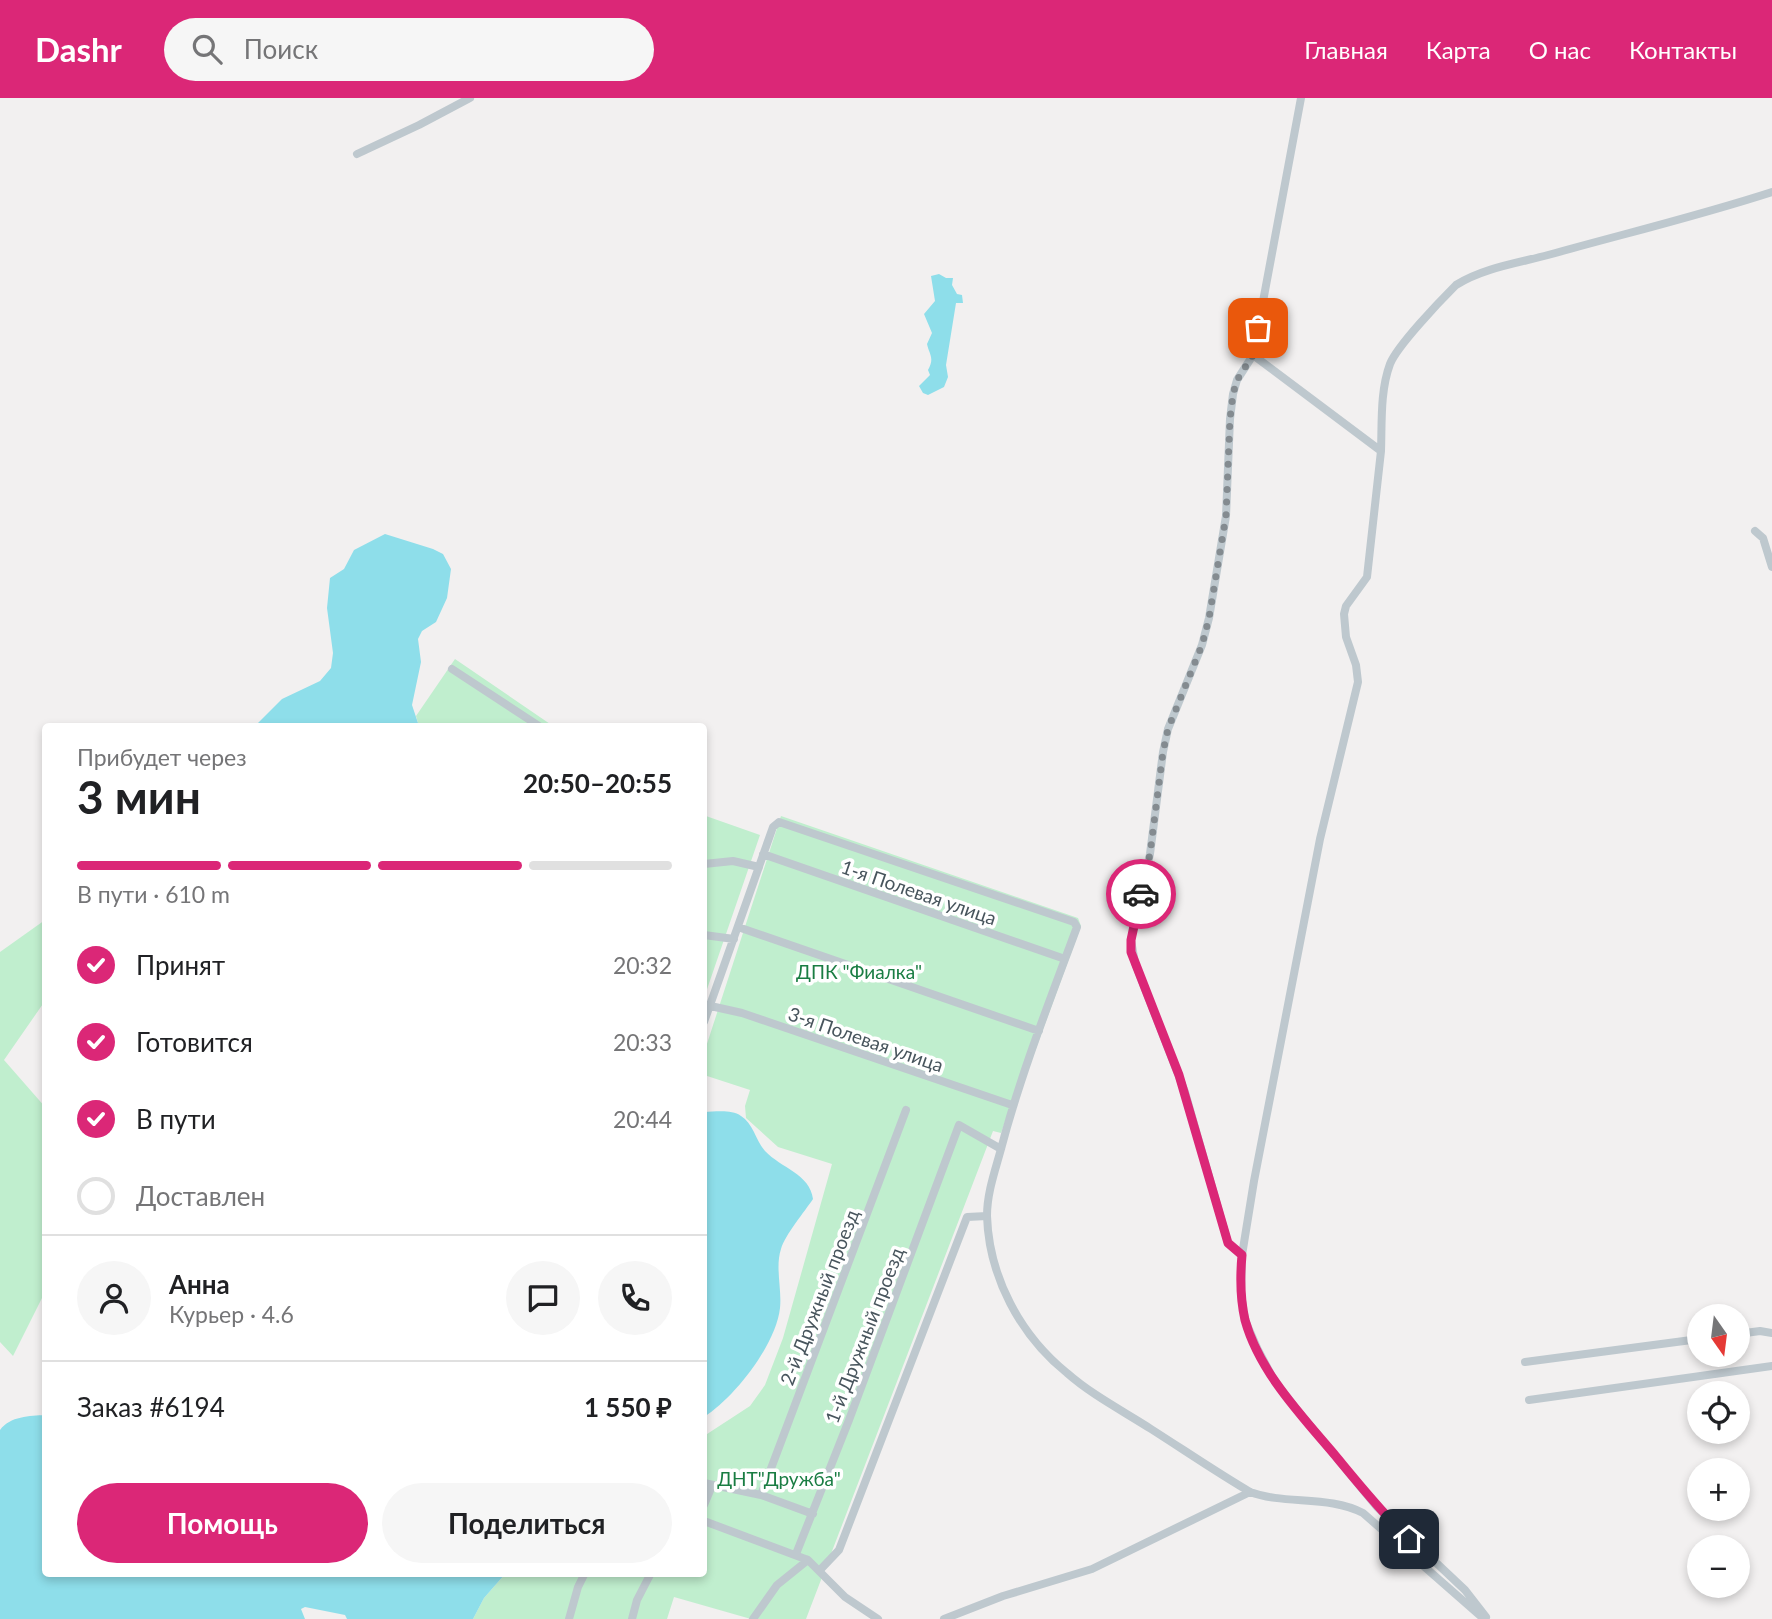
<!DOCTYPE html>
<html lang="ru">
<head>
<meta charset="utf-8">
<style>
	body { margin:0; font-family:Lato,sans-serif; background:#f6f6f6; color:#202124; height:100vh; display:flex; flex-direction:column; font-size:26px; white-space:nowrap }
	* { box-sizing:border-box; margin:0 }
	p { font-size:23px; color:#757577 }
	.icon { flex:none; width:38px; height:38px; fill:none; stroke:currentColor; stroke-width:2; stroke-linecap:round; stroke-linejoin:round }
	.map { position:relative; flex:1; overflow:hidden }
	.side { position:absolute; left:42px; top:625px; width:665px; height:854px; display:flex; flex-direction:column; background:#fff; border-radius:7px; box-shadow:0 4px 10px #0003 }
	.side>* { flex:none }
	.needle { width:46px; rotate:166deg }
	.buttons { position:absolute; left:1687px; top:1206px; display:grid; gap:14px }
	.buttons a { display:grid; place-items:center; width:63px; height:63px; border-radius:50%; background:#fff; box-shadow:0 4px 10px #0003; font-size:35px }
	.pin { position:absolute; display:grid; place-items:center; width:60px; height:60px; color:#fff; margin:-30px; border-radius:14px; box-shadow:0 4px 10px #0006 }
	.courier { position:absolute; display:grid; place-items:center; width:70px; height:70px; margin:-35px; border:5px solid #db2777; border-radius:50%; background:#fff; color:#222; box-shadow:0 2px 9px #0007 }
	.headline em { font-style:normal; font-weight:700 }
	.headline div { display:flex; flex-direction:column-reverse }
	.headline { display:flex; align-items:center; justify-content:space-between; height:119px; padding:0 35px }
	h1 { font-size:46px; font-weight:700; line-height:52px }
	.bar { display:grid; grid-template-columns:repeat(4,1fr); gap:10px 7px; align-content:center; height:84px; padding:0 35px }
	.bar i { height:9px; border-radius:5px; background:#e0e0e0 }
	.bar .active { background:#db2777 }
	.bar p { grid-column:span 4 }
	.line { display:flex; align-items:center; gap:18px; padding:0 35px; border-top:2px solid #e0e0e0 }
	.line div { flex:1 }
	.round { display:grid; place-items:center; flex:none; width:74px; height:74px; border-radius:37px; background:#f6f6f6 }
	ol { padding:0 35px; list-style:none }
	li { display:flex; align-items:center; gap:21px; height:77px }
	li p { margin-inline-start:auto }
	li .icon { padding:7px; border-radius:50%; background:#db2777; color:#fff; stroke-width:4 }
	li:last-child { color:#757577 }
	li i { width:38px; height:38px; border:4px solid #e0e0e0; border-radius:50% }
	.action { display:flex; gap:14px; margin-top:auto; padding:14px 35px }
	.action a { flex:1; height:80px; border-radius:42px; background:#db2777; color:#fff; font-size:28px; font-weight:700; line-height:80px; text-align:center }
	.action a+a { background:#f6f6f6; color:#202124 }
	header { display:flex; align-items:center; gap:42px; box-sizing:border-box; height:98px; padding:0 35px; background:#db2777; color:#fff }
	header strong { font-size:33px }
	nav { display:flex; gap:38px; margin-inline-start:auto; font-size:24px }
	.search { width:490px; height:63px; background:#f6f6f6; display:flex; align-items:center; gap:18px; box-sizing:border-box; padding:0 24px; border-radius:38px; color:#757577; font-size:26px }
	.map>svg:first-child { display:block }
</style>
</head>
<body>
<header>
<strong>Dashr</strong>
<div class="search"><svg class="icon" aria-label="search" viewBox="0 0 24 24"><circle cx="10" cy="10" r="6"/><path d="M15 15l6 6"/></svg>Поиск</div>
<nav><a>Главная</a><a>Карта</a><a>О нас</a><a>Контакты</a></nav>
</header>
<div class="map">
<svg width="1772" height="1521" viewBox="0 0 1772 1521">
	<rect width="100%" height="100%" fill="#f2f0f0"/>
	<path fill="#c0eece" d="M455 561 553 628H419L416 618Z
		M706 718 760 737 704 900V719Z
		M781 718 1078 820 1081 828 1016 1005 1010 1009 1001 1035 993 1033 806 1521H751L674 1499 667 1521H473L484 1500 506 1475H704V1338L750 1308 765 1287 783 1240 832 1066 778 1049 746 1020 745 1008 750 992 704 977V955Z
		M45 822V903L4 962 46 1010 45 1194 13 1258 0 1244V854Z"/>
	<path fill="#8edeea" d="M939 176 946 180H953L952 187 957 196 962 197 963 205H956L946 267 948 279 944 289 928 297 923 295 919 288 930 277 928 272C935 260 929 256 927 246L932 235 924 216 935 203 931 178Z
		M385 436 433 451 443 456 451 471 447 500 436 524 422 533 418 541 421 564 412 607 419 628H255L282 601 320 583 331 570 333 555 327 510 330 480 344 471 354 452Z
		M704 1014C715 1014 731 1011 741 1018 753 1025 756 1043 765 1053 781 1070 810 1076 813 1101 805 1113 785 1137 781 1151 775 1169 782 1191 780 1210 776 1247 734 1300 704 1319Z
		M45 1317 46 1475H506L484 1500 473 1521H347L345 1517 305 1509 301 1511 305 1521H0V1332C10 1318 30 1318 45 1317Z"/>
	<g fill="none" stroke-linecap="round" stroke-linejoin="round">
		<path stroke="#bec8ce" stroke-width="8" d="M357 56 419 27 470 0
			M1253 257 1381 353 1367 479 1346 508 1344 516 1346 539 1356 567 1358 584 1320 741 1254 1083 1242 1157 1241 1195 1245 1222 1258 1252 1274 1282 1294 1308 1377 1409 1465 1492 1486 1519
			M1381 353C1382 325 1380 293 1390 266 1397 248 1440 203 1456 187 1483 170 1518 165 1548 157 1623 136 1698 118 1772 94
			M1755 433 1763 440 1772 469
			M452 571 539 628
			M763 756 1065 861
			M704 766 733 763 759 769
			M738 829 1039 933
			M704 837 734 841
			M706 907 742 915 1012 1007
			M704 924 773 729 779 724 1074 824 1077 829C1050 902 1021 975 1001 1051 995 1073 987 1095 987 1118 989 1179 1020 1237 1067 1275 1092 1297 1123 1313 1151 1331 1184 1352 1216 1374 1250 1394 1285 1407 1329 1397 1363 1415L1484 1521
			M1242 1157 1228 1145 1185 994 1135 865 1131 842 1150 756 1163 654 1168 631 1202 547 1209 520 1226 418 1230 321 1233 296 1237 282 1253 257 1301 0
			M1738 1236 1760 1233 1772 1235
			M1525 1264 1699 1241
			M1529 1302 1772 1268
			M704 1385 761 1397 813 1416
			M761 1397 906 1012
			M704 1407 712 1388
			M704 1423 808 1462 845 1499 878 1521
			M796 1456 849 1322 959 1027 1001 1051
			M820 1472 839 1452 967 1119 987 1118
			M569 1521 578 1489 585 1475
			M632 1521 637 1502 651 1475
			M753 1521 777 1487 808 1462
			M944 1521 1003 1498 1092 1471 1250 1394"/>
	</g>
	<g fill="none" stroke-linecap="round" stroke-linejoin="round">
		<path stroke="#848b90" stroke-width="7" stroke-dasharray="0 12.6" d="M1141 796 1150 756 1163 654 1168 631 1202 547 1209 520 1226 418 1230 321 1233 296 1237 282 1253 257 1258 230"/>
		<path stroke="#db2777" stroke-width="9" d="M1141 796 1131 842V854L1179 977 1228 1145 1242 1157C1240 1179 1240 1200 1245 1222 1259 1273 1300 1316 1334 1356 1358 1385 1382 1415 1409 1441"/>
	</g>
	<g text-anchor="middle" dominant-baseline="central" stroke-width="7" stroke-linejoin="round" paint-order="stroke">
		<g font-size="19" fill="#48555d" stroke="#fff">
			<text transform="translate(919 794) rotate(19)">1-я Полевая улица</text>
			<text transform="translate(866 941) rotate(19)">3-я Полевая улица</text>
			<text transform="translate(819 1199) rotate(-69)">2-й Дружный проезд</text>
			<text transform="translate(864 1237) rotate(-69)">1-й Дружный проезд</text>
		</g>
		<g font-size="19" fill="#1a7d43" stroke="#fff">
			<text x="859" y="873">ДПК "Фиалка"</text>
			<text x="779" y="1380">ДНТ"Дружба"</text>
		</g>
	</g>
</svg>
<div class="buttons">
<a><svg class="needle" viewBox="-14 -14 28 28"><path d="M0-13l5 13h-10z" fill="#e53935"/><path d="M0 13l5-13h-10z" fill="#757577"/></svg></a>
<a><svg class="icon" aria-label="locate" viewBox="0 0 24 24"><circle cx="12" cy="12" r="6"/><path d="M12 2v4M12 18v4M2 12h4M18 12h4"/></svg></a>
<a>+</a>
<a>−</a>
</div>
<div class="pin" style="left:1258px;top:230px;background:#ea580c"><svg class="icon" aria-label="bag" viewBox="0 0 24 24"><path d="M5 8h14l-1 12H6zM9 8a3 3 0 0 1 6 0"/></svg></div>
<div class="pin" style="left:1409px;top:1441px;background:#1f2937"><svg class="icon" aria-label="home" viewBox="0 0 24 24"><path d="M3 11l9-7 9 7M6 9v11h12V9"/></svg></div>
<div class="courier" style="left:1141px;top:796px"><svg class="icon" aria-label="car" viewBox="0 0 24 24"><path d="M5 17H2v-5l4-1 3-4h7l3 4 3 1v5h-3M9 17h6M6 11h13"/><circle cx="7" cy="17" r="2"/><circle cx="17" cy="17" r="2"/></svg></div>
<section class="side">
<div class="headline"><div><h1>3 мин</h1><p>Прибудет через</p></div><em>20:50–20:55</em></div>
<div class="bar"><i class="active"></i><i class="active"></i><i class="active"></i><i></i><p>В пути · 610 m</p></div>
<ol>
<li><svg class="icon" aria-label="check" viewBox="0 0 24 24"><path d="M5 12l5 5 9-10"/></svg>Принят<p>20:32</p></li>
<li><svg class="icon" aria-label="check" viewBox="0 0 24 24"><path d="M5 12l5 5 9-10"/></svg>Готовится<p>20:33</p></li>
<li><svg class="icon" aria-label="check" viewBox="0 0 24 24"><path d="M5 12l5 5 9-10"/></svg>В пути<p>20:44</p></li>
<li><i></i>Доставлен</li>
</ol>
<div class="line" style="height:126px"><a class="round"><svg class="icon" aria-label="person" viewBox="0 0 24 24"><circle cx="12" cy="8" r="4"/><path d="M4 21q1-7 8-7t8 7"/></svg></a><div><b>Анна</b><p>Курьер · 4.6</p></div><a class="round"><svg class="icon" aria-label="chat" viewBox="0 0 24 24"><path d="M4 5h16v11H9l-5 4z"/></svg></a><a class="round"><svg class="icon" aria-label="phone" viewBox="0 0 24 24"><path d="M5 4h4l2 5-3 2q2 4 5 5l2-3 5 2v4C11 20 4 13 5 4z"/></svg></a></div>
<div class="line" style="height:91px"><div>Заказ #6194</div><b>1 550 ₽</b></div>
<div class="action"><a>Помощь</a><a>Поделиться</a></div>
</section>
</div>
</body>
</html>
